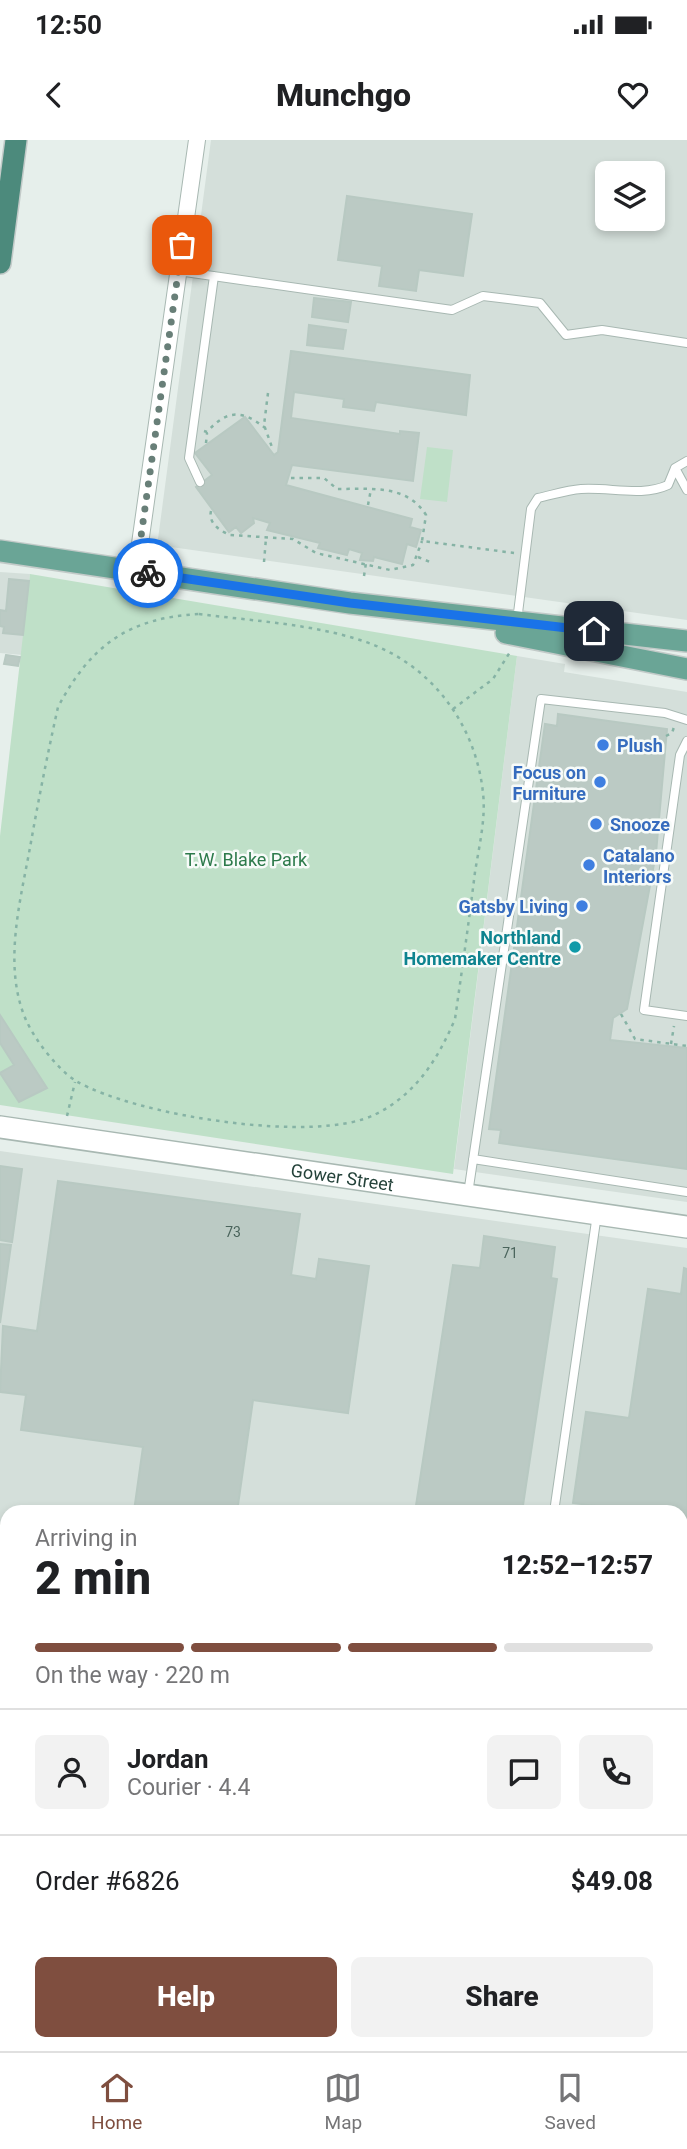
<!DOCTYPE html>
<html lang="en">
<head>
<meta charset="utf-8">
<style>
	body { margin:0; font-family:Roboto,sans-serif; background:#f2f2f2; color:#202124; height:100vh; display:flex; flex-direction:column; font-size:26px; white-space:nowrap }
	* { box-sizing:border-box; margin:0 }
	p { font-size:23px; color:#757577 }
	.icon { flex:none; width:38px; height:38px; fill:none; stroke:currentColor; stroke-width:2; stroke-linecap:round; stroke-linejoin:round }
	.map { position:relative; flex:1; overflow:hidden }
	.panel { position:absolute; left:0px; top:1365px; width:688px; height:546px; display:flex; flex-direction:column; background:#fff; border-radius:21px 21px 0 0; box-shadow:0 4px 10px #0003 }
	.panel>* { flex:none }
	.fabs { position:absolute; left:595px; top:21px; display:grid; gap:14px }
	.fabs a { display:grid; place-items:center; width:70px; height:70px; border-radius:10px; background:#fff; box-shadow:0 4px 10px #0003; font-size:35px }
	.pin { position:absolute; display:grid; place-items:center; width:60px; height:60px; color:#fff; margin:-30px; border-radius:14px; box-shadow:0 4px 10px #0006 }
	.courier { position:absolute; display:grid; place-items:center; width:70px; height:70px; margin:-35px; border:5px solid #1a73e8; border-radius:50%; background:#fff; color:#222; box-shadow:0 2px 9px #0007 }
	.head em { font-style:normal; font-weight:800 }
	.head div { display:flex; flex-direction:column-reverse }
	.head { display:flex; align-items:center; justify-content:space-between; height:119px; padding:0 35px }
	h1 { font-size:46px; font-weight:800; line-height:52px }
	.bar { display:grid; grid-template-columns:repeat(4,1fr); gap:10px 7px; align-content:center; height:84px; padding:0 35px }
	.bar i { height:9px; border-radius:5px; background:#e0e0e0 }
	.bar .on { background:#7f4e3f }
	.bar p { grid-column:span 4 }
	.line { display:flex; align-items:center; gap:18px; padding:0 35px; border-top:2px solid #e0e0e0 }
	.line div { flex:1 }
	.round { display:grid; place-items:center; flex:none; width:74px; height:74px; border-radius:10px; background:#f2f2f2 }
	.action { display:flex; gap:14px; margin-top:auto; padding:14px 35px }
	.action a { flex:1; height:80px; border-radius:10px; background:#7f4e3f; color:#fff; font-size:28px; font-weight:800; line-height:80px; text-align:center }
	.action a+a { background:#f2f2f2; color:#202124 }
	.status { display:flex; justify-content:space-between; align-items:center; height:49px; padding:0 35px; background:#fff; direction:ltr }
	.status svg { height:19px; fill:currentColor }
	header { display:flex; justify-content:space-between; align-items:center; height:91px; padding:0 35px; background:#fff; font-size:32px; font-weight:800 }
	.tabs { display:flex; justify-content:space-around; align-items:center; height:98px; border-top:2px solid #e0e0e0; background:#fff; font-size:19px; color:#757577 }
	.tabs a { display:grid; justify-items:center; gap:4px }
	.tabs .on { color:#7f4e3f }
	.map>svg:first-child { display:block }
</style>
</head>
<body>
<div class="status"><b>12:50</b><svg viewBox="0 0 49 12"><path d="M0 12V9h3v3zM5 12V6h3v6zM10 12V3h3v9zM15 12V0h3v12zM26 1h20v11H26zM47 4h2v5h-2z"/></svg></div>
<header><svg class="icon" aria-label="back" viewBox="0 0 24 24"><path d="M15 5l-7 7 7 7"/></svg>Munchgo<svg class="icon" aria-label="heart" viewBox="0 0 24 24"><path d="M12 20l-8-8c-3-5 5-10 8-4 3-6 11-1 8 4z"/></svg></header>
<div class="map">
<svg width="687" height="1911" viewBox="0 0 687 1911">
	<rect width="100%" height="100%" fill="#e6efeb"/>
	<path fill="#d4dfda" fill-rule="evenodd" d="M211 0H687V480L164 406 158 399ZM607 33H653V79H607Z
		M0 432 30 434 23 515 0 513Z
		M517 516 565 524 564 532 687 552V1062L454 1029Z
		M0 1011 687 1108V1911H0ZM7 1372H681V1904H7Z"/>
	<path fill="#bfe0c8" d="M427 307 453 310 447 362 420 359Z
		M30 434 517 516 453 1034 0 965V696Z"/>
	<path fill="#bbcac4" stroke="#b8c9c2" stroke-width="2" d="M347 56 472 74 463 136 419 130 416 151 379 146 382 126 338 120Z
		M314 158 351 162 348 182 312 177Z
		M309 185 346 190 343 209 307 205Z
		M291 211 470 235 466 275 376 262 374 271 343 267 344 259 294 252 291 278 400 294V291L419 293 413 341 292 325 286 345 412 379 410 387 421 390 416 407 407 404 402 424 374 417 373 421 360 420 362 413 349 409 347 415 318 408 320 403 267 390 270 383 253 378 254 383 241 393 236 387 229 392 196 347 212 335 195 313 245 277 274 315 278 312Z
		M9 439 29 441 23 495 3 493 4 487 0 486V470L6 471Z
		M6 515 20 517 18 526 4 524Z
		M558 574 667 589 656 713 627 869 613 878 610 900 687 908V1029L499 1003 501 990 489 989 545 584 557 586Z
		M0 875 47 948 19 962 0 933 14 925 0 903Z
		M0 1026 22 1029 12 1102 0 1100Z
		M58 1041 300 1074 291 1135 316 1139 319 1119 369 1126 348 1273 253 1260 237 1372 134 1371 143 1307 21 1290 26 1255 0 1252 3 1186 37 1191Z
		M484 1096 555 1107 551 1138 557 1139 522 1372H415L453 1125 480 1128Z
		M0 1104 11 1105 0 1183Z
		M684 1128 687 1129V1647L681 1646V1372H610L611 1368 573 1363 586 1272 629 1278 648 1149 681 1154Z
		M0 1601 7 1602V1630L0 1629Z
		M0 1710H7V1890L0 1889Z
		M681 1786H687V1824L681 1868Z
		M54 1904H114V1911H53Z
		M183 1904H209L207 1911H182Z
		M343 1904H456L455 1911H342Z
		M478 1904H580L579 1911H477Z"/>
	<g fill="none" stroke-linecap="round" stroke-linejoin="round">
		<g stroke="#a8b8b2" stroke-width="10">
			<path id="service" d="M178 131 452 170 483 156 540 163 566 195 602 190 687 203
				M675 328 687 350
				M200 342 189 318 214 136
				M517 481 531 369 538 358C552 355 567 350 581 349 610 347 642 357 668 345L675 328 687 321
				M687 601 680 615 644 870 687 876
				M473 1019 687 1052
				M468 1054 541 559 665 573 687 580
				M554 1372 597 1074
				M0 1653 7 1654
				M681 1660 687 1661
				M681 1780 687 1781
				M681 1892 686 1887 687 1876
				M0 1908 21 1911
				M30 1911 32 1904
				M306 1911 307 1904
				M469 1911 470 1904
				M596 1911 597 1904
				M673 1911 674 1904"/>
		</g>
		<g stroke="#a8b8b2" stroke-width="18">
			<path id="minor" d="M136 432 197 0
				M0 1439 7 1440"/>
		</g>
		<g stroke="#a8b8b2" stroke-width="24">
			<g id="tertiary">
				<path id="s1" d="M0 987 687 1087"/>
			</g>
		</g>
		<g stroke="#c2cac8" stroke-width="24">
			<path id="primary" d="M0 411 350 463 687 501
				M506 493 687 529"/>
		</g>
		<g stroke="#c2cac8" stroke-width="24">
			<path id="trunk" d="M0 123 16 0"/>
		</g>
		<path stroke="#86b3a5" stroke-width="2.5" stroke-dasharray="3.5 5" stroke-linecap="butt" d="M268 253 264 285 273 310
			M204 291 207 292C227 269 243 270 265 288
			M206 303 207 293
			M291 338H324L337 349C369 349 407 344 426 375L422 401 514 413
			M368 365 371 349
			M211 371C208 383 220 391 230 395L293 399 316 413 390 430 413 425 422 401
			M418 417 430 422
			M264 422 266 398
			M364 436 366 423
			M199 474C254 481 314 484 366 502 432 525 476 585 483 653 486 678 479 707 475 732 469 781 462 830 455 879 438 919 416 954 376 974 316 1005 134 975 76 941 58 930 35 900 26 880 2 825 21 759 31 702 39 657 48 612 58 567 91 505 128 478 199 474Z
			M453 569 493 539 510 512
			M666 596 672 593 674 587
			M621 874 635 899 687 906
			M671 904 674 886
			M67 976 75 942"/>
		<use href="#service" stroke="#fff" stroke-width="8"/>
		<use href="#minor" stroke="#fff" stroke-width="16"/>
		<use href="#tertiary" stroke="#fff" stroke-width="21"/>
		<use href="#primary" stroke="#6aa596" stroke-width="21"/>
		<use href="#trunk" stroke="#4c8a7c" stroke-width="21"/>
	</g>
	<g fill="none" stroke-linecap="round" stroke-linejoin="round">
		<path stroke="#687f78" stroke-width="7" stroke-dasharray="0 12.6" d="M148 433 136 432 182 105"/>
		<path stroke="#1a73e8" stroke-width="9" d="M148 433 350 463 594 491"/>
	</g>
	<g fill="#3f7fe0" stroke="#f7fbf9" stroke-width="2.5">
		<circle cx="603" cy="605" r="7"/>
		<circle cx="600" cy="642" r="7"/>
		<circle cx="596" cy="684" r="7"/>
		<circle cx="589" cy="725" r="7"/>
		<circle cx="582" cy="766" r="7"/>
	</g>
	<circle fill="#0f9aa8" stroke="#f7fbf9" stroke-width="2.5" cx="575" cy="807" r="7"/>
	<g text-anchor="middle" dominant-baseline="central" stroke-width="5" stroke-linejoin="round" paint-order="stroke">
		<g font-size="14" fill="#4a645c">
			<text x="233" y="1092">73</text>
			<text x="510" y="1113">71</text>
		</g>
		<g font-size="18" font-weight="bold" fill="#366cbe" stroke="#f7fbf9" text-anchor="start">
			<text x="617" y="605">Plush</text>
			<text x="586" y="632" text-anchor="end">Focus on<tspan x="586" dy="21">Furniture</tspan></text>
			<text x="610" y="684">Snooze</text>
			<text x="603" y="715">Catalano<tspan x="603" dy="21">Interiors</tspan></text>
			<text x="568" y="766" text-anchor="end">Gatsby Living</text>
		</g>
		<g font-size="18" fill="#2d7a4b" stroke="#f7fbf9">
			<text x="246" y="719">T.W. Blake Park</text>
		</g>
		<g font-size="18" font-weight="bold" fill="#0d838f" stroke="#f7fbf9" text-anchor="end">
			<text x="561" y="797">Northland<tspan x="561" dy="21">Homemaker Centre</tspan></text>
		</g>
		<g font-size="18" fill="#24423a" stroke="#f7fbf9">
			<text stroke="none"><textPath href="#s1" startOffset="346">Gower Street</textPath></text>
		</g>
	</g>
</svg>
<div class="fabs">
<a><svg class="icon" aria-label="layers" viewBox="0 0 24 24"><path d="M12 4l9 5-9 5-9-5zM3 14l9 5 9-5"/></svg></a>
</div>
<div class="pin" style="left:182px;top:105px;background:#ea580c"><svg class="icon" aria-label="bag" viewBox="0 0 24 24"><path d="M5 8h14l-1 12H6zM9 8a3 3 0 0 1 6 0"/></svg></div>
<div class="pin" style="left:594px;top:491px;background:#1f2937"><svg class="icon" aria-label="home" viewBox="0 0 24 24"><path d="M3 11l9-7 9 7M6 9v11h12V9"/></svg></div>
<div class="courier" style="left:148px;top:433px"><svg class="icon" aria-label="bike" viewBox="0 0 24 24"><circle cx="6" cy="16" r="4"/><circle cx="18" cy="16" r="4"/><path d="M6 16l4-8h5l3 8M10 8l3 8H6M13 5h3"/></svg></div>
<section class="panel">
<div class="head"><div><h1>2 min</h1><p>Arriving in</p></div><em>12:52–12:57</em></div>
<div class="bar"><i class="on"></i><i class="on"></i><i class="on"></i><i></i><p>On the way · 220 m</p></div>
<div class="line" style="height:126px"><a class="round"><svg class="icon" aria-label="person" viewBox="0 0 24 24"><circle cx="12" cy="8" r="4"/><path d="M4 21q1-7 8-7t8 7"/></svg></a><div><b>Jordan</b><p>Courier · 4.4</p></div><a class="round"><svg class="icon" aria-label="chat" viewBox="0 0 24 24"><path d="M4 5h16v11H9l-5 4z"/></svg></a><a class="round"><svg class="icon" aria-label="phone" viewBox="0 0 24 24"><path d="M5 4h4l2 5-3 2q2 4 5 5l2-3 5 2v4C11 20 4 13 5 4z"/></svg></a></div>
<div class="line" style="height:91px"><div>Order #6826</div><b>$49.08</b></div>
<div class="action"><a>Help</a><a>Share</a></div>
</section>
</div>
<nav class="tabs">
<a class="on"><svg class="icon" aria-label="home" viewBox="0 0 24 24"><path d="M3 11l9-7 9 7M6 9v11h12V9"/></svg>Home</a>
<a><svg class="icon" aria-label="map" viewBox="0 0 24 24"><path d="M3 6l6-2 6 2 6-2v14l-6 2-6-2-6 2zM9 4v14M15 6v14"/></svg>Map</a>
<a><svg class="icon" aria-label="saved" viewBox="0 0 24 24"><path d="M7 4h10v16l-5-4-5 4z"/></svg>Saved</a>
</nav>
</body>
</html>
